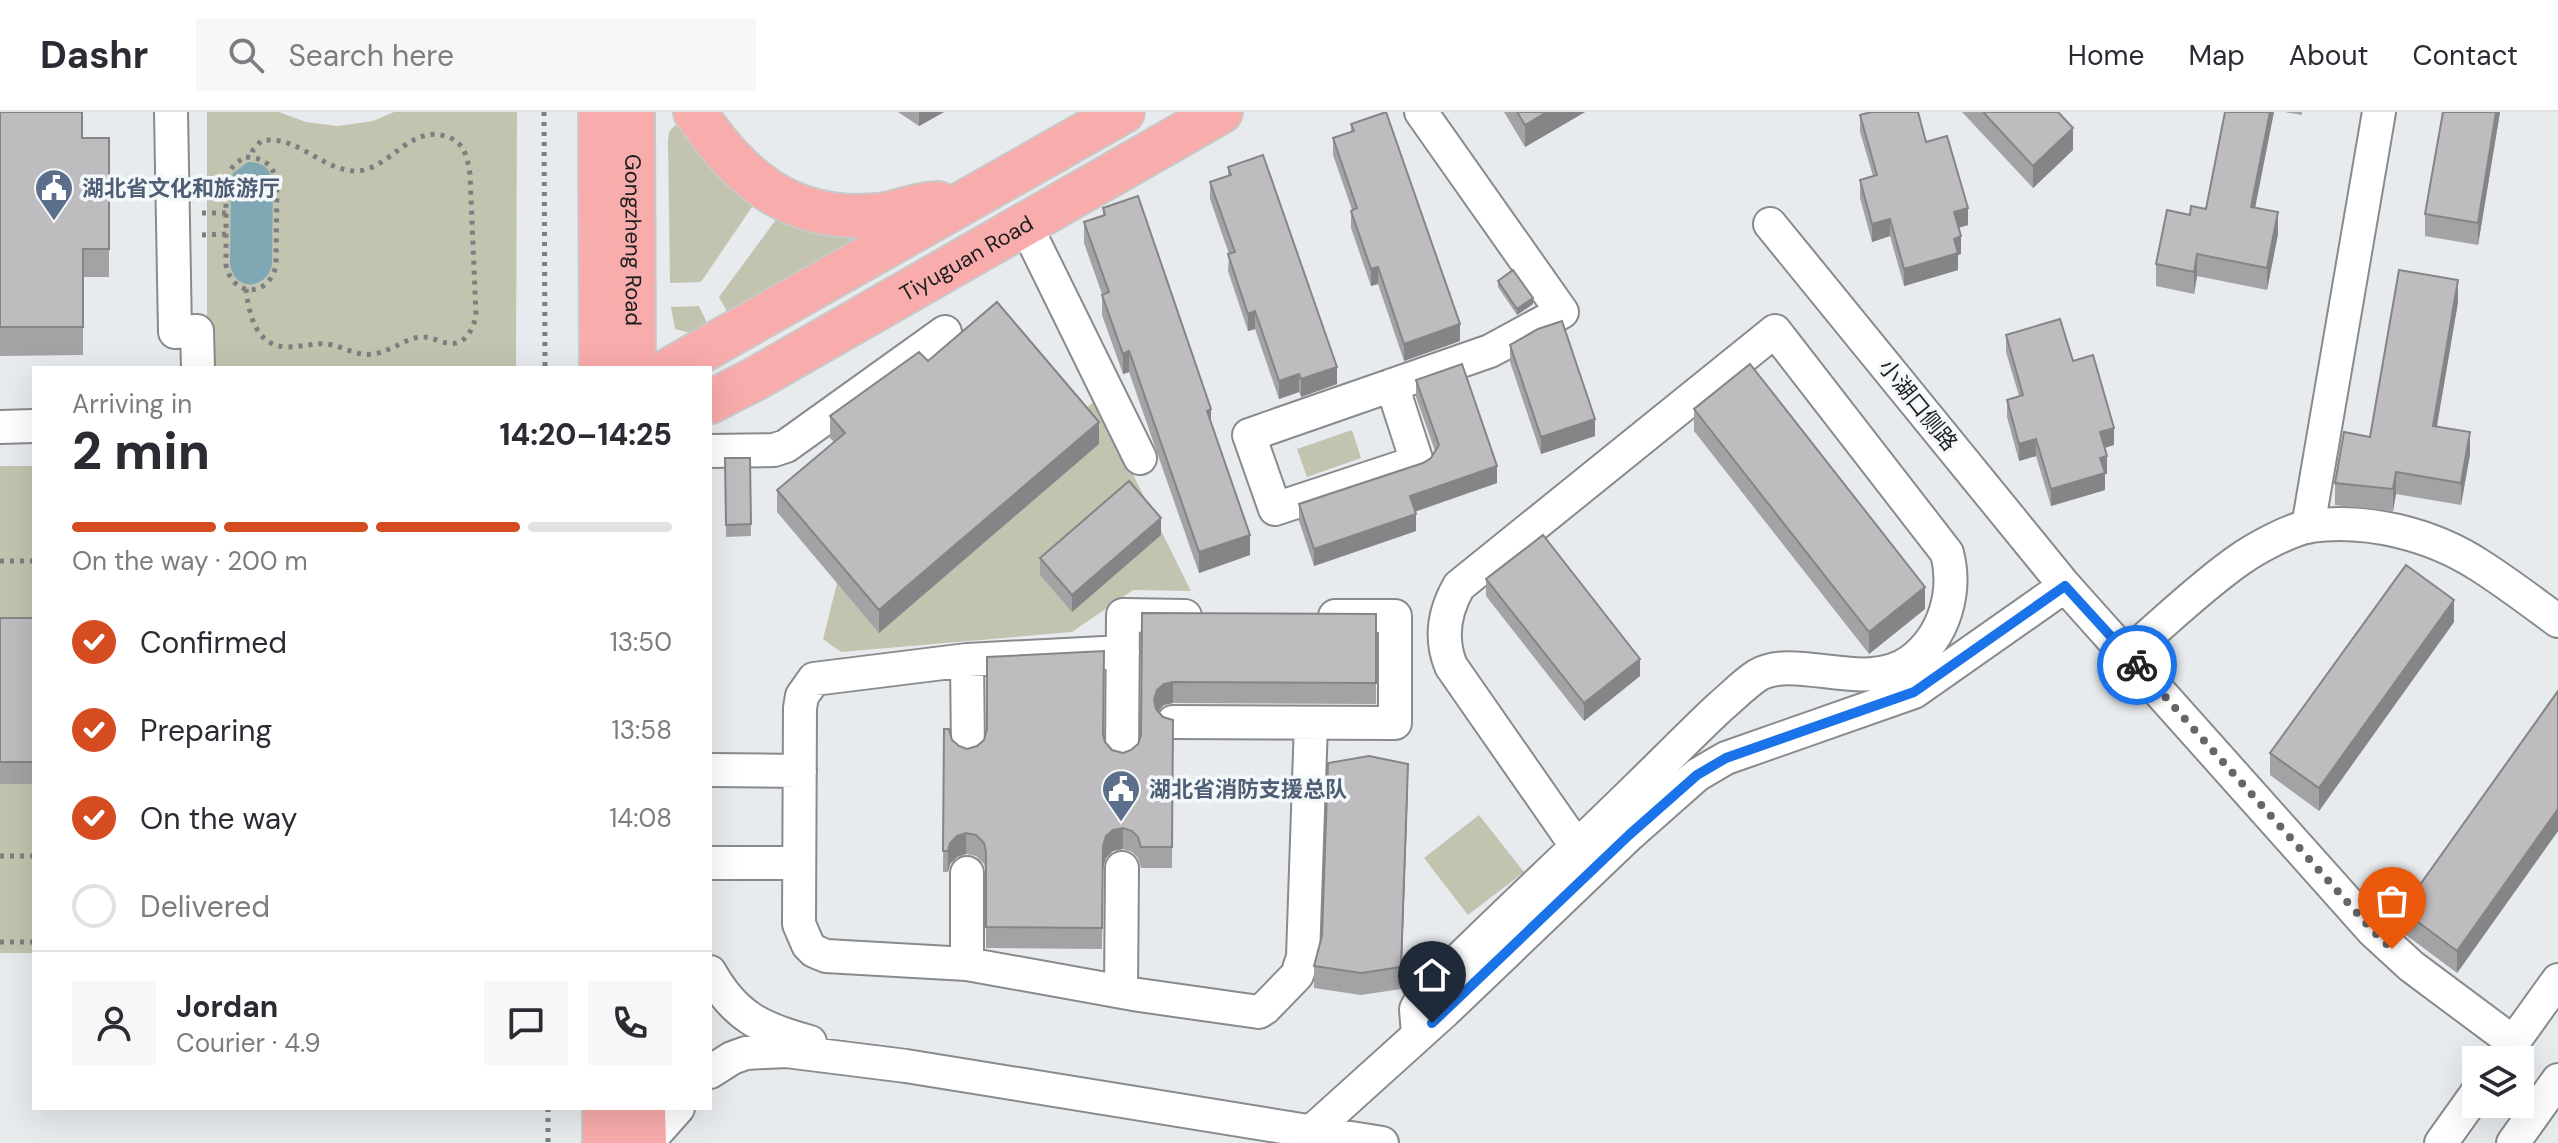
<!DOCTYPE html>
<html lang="en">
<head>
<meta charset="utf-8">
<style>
	body { margin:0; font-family:"DM Sans","Noto Sans SC",sans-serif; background:#f7f7f7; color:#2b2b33; height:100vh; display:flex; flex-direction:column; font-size:30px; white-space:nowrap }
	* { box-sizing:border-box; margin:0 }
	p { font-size:26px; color:#7c7c81 }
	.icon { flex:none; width:44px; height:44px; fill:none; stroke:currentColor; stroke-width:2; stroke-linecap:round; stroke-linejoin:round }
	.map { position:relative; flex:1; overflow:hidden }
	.details { position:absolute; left:32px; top:254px; width:680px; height:744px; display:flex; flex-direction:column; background:#fff; border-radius:0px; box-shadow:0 8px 32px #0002 }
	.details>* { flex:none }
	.fabs { position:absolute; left:2462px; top:934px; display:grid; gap:16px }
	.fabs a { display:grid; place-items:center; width:72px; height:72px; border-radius:0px; background:#fff; box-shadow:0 8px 32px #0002; font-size:40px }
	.pin { position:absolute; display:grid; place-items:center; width:68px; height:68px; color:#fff; margin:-82px -34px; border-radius:50% 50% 50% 0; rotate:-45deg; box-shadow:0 0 8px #0007 }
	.pin .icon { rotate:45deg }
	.courier { position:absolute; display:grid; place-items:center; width:80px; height:80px; margin:-40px; border:6px solid #1a73e8; border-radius:50%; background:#fff; color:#222; box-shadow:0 2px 10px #0007 }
	.summary em { font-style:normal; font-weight:800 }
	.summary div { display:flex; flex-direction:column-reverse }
	.summary { display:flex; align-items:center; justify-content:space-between; height:136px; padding:0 40px }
	h1 { font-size:52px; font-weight:800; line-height:60px }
	.bar { display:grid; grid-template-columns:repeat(4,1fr); gap:12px 8px; align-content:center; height:96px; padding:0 40px }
	.bar i { height:10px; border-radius:6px; background:#e1e1e2 }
	.bar .selected { background:#d44c1f }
	.bar p { grid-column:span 4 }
	.line { display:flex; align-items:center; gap:20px; padding:0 40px; border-top:2px solid #e1e1e2 }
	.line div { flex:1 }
	.round { display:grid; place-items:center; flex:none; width:84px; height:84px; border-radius:0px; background:#f7f7f7 }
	ol { padding:0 40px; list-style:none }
	li { display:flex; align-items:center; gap:24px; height:88px }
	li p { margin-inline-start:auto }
	li .icon { padding:8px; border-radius:50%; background:#d44c1f; color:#fff; stroke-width:4 }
	li:last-child { color:#7c7c81 }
	li i { width:44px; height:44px; border:4px solid #e1e1e2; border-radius:50% }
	header { display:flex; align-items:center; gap:48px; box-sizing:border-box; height:112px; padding:0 40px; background:#fff; border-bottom:2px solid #e1e1e2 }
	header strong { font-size:38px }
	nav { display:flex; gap:44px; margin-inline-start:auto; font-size:28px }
	.search { width:560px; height:72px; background:#f7f7f7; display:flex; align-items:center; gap:20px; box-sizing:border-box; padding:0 28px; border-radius:0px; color:#7c7c81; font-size:30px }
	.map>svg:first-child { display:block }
</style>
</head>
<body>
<header>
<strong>Dashr</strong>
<div class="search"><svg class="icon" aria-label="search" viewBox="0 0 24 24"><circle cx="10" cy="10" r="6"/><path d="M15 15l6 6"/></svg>Search here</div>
<nav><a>Home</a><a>Map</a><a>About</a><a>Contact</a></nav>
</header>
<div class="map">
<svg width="2558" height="1031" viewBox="0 0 2558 1031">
	<rect width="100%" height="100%" fill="#e8ebee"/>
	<path fill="#c2c4af" d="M207 0H279L306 10 338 14 373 9 394 0H517L516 256H207Z
		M675 13 683 17 756 89 701 170 670 171 668 29 669 20Z
		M780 102 861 123V127L728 201 719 185Z
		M699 194 708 213 690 221 675 217 671 195Z
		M1096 288 1191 479 1133 478 1072 520 841 540 823 527 837 471 880 520 1099 332 1076 304Z
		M1352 318 1361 346 1307 365 1297 337Z
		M0 354H34V841H0Z
		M1479 703 1524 760 1468 803 1424 746Z"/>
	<path fill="#80a8b4" d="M248 50C263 50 270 56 273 71L272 153C266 178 234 180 230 152L231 70 233 61Z"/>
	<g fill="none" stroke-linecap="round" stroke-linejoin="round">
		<g stroke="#888a8d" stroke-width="36">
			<path id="minor" d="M171 0 175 220 197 219 198 256
				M1025 112 1140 346
				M1770 112 2065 474 2373 819 2411 854 2513 930
				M1392 273 1417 350 1275 397 1249 323 1490 239 1562 200 1421 0
				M0 315 34 314
				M710 339 774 338 786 334 945 220
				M2308 415 2379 0
				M1123 540 967 548 814 567 802 584 800 596 799 812 808 833 814 839 826 844 967 852 1139 883 1259 900 1265 896 1297 863 1303 845 1311 611
				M2127 542C2164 511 2199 476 2239 448 2256 436 2289 418 2310 414 2366 406 2431 422 2479 453 2506 470 2532 490 2558 509
				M967 548 968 639
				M1173 610 1395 611V504H1335
				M1122 643 1123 503 1185 504
				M710 658 800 659
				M710 751H798
				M967 852V761
				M710 860C735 905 762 917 810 930
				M1121 879 1122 756
				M1418 923 1416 897 1425 881C1495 811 1568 744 1638 675 1666 648 1693 620 1721 594 1733 584 1744 572 1758 563 1796 541 1866 582 1911 549 1945 524 1957 479 1947 441L1775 219 1459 474C1444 500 1440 527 1451 554L1577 735
				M2502 946 2558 868
				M710 960 732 946 746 941 786 939 906 954 1382 1031
				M1312 1019 1445 899 1629 723 1697 663 1726 646 1914 580 2065 474
				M647 1031 678 996
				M2441 1031 2476 982
				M2513 1031 2558 968"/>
		</g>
		<g stroke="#c9c9c9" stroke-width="46">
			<g id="major">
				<path d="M600 0 601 256"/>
				<path id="s1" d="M633 0 634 256"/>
				<path d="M695 0C740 68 792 111 878 103 898 101 918 91 938 91"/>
				<path d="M672 256 1123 0"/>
				<path id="s2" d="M710 290 755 267 1221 0"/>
				<path d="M604 996V1031"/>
				<path d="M644 996 645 1031"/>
			</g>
		</g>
		<path stroke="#7c7e80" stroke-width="5" stroke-dasharray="4 6" stroke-linecap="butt" d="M544 0 545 256
			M246 45C263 46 273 52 277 70L276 153C269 186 233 186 226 153V70C229 57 234 51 246 45Z
			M202 101H226
			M202 123 226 122
			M246 177C249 203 256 235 288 235 301 235 313 231 325 232 342 233 356 245 373 242 389 240 403 228 419 225 433 223 448 237 461 229 470 224 474 213 476 203L470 62C467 44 464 29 445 24 409 13 388 60 354 59 320 57 296 22 261 29L253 38 251 45
			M0 449H34
			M0 744H34
			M0 830H34
			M548 996V1031"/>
		<use href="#minor" stroke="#fff" stroke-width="32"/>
		<use href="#major" stroke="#f8acab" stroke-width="42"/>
	</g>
	<path fill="#a3a2a4" d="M0 0 82 26H109V165H83V243L0 244Z
		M898 0H944L919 14Z
		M1504 0H1585L1525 35Z
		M1962 0H2058L2073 38 2033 76Z
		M2285 0H2302V3Z
		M2443 0H2500L2478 133 2425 124V102Z
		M1860 3 1926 30 1968 113 1958 116 1961 142 1958 143V158L1904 174 1890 124 1872 130 1860 86V68L1873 64 1860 20Z
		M1351 12 1460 229 1404 249 1378 172 1371 174 1351 116V99L1352 98 1333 43V26L1351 20Z
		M1228 55 1337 272 1301 285 1299 280 1279 287 1255 217 1248 219 1228 159 1229 142 1210 87V70L1228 64Z
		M1103 96 1211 311 1250 443 1199 461 1129 260 1123 262 1102 203V182L1084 131V110L1103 104Z
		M2256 96 2278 122 2267 178 2197 164 2194 182 2156 174V152L2190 103 2206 97Z
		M1498 169 1533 192 1517 203 1498 175Z
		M2458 190 2437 314 2470 342 2461 393 2396 382 2393 399 2335 393V371L2370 325Z
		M2006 223 2073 249 2114 333 2105 336 2107 362H2105V378L2051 394 2036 344 2019 349 2007 305V288L2019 284 2006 240Z
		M1510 233 1595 324 1541 342 1510 250Z
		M928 249 1099 332 879 521 777 400V378L834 330 830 326V304Z
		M1416 268 1497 371 1415 400 1416 419 1314 454 1299 409V392L1423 351 1431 346 1435 339 1416 285Z
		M1694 297 1925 497 1869 542 1694 319Z
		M725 346H750L751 424 726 425Z
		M1161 423 1072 500 1040 463V446Z
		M1486 467 1640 564 1584 609 1486 484Z
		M1142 501 1376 502V592L1173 591 1164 593 1158 599 1163 605 1173 608 1172 756H1141L1138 746 1132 740 1123 737 1113 739 1106 746 1103 756 1102 837 986 836V761L984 752 976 744 966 742 957 745 950 752 948 760H943L944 617 952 628 959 634 967 637 1105 630 1112 638 1123 641 1131 638 1138 632 1141 623Z
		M0 506H34V672H0Z
		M2454 510 2319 699 2270 663V641Z
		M2558 579V719L2457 861 2402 820V798Z
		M1408 674 1401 877 1361 883 1314 876V854Z"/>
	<path fill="#858486" d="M919 0H944L919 14Z
		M1547 0H1585L1525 35V13Z
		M2270 0H2274L2251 117V95Z
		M2496 0H2500L2478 133V111Z
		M2073 16V38L2033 76V54Z
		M1968 96V113L1954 117V100Z
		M2278 100V122L2267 178V156Z
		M1890 107V124L1872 130V112Z
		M1961 124V142L1958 143V158L1904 174V157L1954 127Z
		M2197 142V164L2194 182V160Z
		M1378 155V172L1371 174V157Z
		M2458 168V190L2433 336V314Z
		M1533 186V192L1517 203V197Z
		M1255 199V217L1248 219V202Z
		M1460 212V229L1404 249V232Z
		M1129 239V260L1123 262V242Z
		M1337 255V272L1301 285V267Z
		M1299 262V280L1279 287V269Z
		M1211 297V318L1207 299Z
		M1595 307V324L1541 342V325Z
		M1099 310V332L879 521V498Z
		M2114 316V333L2100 337V320Z
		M2470 320V342L2461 393V371Z
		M2036 327V344L2019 349V332Z
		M2107 344V362H2105V378L2051 394V377L2100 346Z
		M1497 354V371L1410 401V384Z
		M2396 360V382L2393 399V377Z
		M1416 402V419L1314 454V437Z
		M1161 406V423L1072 500V483Z
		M1250 423V443L1199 461V440Z
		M1925 475V497L1869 542V520Z
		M2454 488V510L2319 699V676Z
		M1640 547V564L1584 609V591Z
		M1173 570V591L1164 593 1157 600 1154 588 1157 578 1164 572Z
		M1408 652V674L1401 877V855Z
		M2558 697V719L2457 861V839Z
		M1123 716V737L1113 739 1106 746 1103 756 1102 837 1103 734 1106 724 1113 718Z
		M966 721V742L957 745 950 752 948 760V739L950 731 957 724Z"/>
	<path fill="#bebcbf" stroke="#858486" stroke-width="2" d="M0 0H82V26H109V137H83V215H0Z
		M1386 0 1460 212 1404 232 1378 155 1371 157 1351 99 1357 96 1333 26 1354 19 1351 12Z
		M1517 0H1547L1525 13Z
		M1871 0H1918L1926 30 1947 24 1968 96 1954 100 1961 124 1954 127 1958 141 1904 157 1890 107 1872 112 1860 68 1877 63 1860 3Z
		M1983 0H2058L2073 16 2033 54Z
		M2225 0H2270L2251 95 2278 100 2267 156 2197 142 2194 160 2156 152 2167 98 2190 103 2191 94 2206 97Z
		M2443 0H2496L2478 111 2425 102Z
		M1263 43 1337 255 1301 267 1299 262 1279 269 1255 199 1248 202 1228 142 1235 140 1210 70 1231 63 1228 55Z
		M1138 84 1211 297 1207 299 1250 423 1199 440 1129 239 1123 242 1102 183 1109 180 1084 110 1105 103 1103 96Z
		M1513 158 1533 186 1517 197 1498 169Z
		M2399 158 2458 168 2433 314 2470 320 2461 371 2396 360 2393 377 2335 371 2344 320 2370 325Z
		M997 190 1099 310 879 498 777 378 845 321 830 304 919 240 928 249Z
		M2060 207 2073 249 2093 243 2114 316 2100 320 2107 344 2100 346 2105 361 2051 377 2036 327 2019 332 2007 288 2023 283 2006 223Z
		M1562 209 1595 307 1541 325 1510 233 1538 217Z
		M1462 252 1497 354 1410 384 1416 402 1314 437 1299 392 1423 351 1431 346 1439 333 1416 268Z
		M1750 252 1925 475 1869 520 1694 297Z
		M725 346H750L751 412 726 413Z
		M1129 369 1161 406 1072 483 1040 446Z
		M1543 423 1640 547 1584 591 1486 467Z
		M2406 453 2454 488 2319 676 2270 641Z
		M1142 501 1376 502V571L1173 570 1164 572 1157 578 1154 588 1156 597 1163 605 1173 608 1172 735H1141L1138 725 1132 719 1123 716 1113 718 1106 724 1103 734 1102 816 986 815V740L984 731 976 723 966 721 957 724 950 731 948 739H943L944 617H949L952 628 959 634 967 637 977 634 984 628 987 617V545L1104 539 1103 622 1105 630 1112 638 1123 641 1131 638 1138 632 1141 623Z
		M0 506H34V650H0Z
		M2558 579V697L2457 839 2402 798Z
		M1369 644 1408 652 1401 855 1361 861 1314 854 1322 824 1328 651Z"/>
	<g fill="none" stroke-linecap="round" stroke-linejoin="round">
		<path stroke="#646667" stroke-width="8" stroke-dasharray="0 14.4" d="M2137 553 2373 819 2392 837"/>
		<path stroke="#1a73e8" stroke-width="10" d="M1432 911 1629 723 1697 663 1726 646 1914 580 2065 474 2137 553"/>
	</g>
	<defs>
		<g id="civic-pin" transform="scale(2)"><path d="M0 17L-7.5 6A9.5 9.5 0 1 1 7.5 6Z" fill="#5c6f8a" stroke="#f5f8fb"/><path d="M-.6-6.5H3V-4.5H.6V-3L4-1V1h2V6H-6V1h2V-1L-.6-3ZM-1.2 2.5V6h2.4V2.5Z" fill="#fff"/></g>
	</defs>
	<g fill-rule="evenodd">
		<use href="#civic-pin" x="54" y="76"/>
		<use href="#civic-pin" x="1121" y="677"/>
	</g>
	<g text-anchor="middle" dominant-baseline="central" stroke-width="7" stroke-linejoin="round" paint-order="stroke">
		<g font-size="22" font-weight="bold" fill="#4e5e75" stroke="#f5f8fb" text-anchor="start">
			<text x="82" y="76">湖北省文化和旅游厅</text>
			<text x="1149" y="677">湖北省消防支援总队</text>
		</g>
		<g font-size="22" fill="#1d1e1f" stroke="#f5f8fb">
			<text stroke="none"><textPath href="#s1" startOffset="128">Gongzheng Road</textPath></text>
			<text stroke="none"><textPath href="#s2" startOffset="294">Tiyuguan Road</textPath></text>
			<text transform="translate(1918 293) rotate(51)">小湖口侧路</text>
		</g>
	</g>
</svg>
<div class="fabs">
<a><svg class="icon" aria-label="layers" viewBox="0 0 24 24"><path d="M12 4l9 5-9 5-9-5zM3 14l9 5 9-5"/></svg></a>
</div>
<div class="pin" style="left:2392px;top:837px;background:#ea580c"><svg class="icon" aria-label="bag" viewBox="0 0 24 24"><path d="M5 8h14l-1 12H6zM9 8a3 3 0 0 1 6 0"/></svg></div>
<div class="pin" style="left:1432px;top:911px;background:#1f2937"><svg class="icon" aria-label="home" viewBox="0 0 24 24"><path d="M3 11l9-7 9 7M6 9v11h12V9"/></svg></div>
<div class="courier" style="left:2137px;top:553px"><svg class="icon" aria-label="bike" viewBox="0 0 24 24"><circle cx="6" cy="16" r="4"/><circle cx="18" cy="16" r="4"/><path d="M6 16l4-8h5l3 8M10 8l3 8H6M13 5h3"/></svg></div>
<section class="details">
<div class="summary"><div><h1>2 min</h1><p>Arriving in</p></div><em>14:20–14:25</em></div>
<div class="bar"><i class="selected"></i><i class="selected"></i><i class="selected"></i><i></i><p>On the way · 200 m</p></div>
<ol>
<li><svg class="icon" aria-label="check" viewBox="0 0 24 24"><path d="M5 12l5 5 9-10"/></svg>Confirmed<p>13:50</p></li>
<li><svg class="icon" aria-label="check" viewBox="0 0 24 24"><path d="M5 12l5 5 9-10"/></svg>Preparing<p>13:58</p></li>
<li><svg class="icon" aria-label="check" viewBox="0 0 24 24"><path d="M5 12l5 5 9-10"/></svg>On the way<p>14:08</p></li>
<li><i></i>Delivered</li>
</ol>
<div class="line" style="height:144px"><a class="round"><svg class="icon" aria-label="person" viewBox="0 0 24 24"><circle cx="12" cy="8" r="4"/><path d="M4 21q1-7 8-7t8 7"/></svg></a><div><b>Jordan</b><p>Courier · 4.9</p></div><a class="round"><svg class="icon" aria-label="chat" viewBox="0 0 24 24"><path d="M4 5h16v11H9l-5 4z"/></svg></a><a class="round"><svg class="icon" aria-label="phone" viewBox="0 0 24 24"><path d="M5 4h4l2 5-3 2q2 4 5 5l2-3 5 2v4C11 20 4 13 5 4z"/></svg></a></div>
</section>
</div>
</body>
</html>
